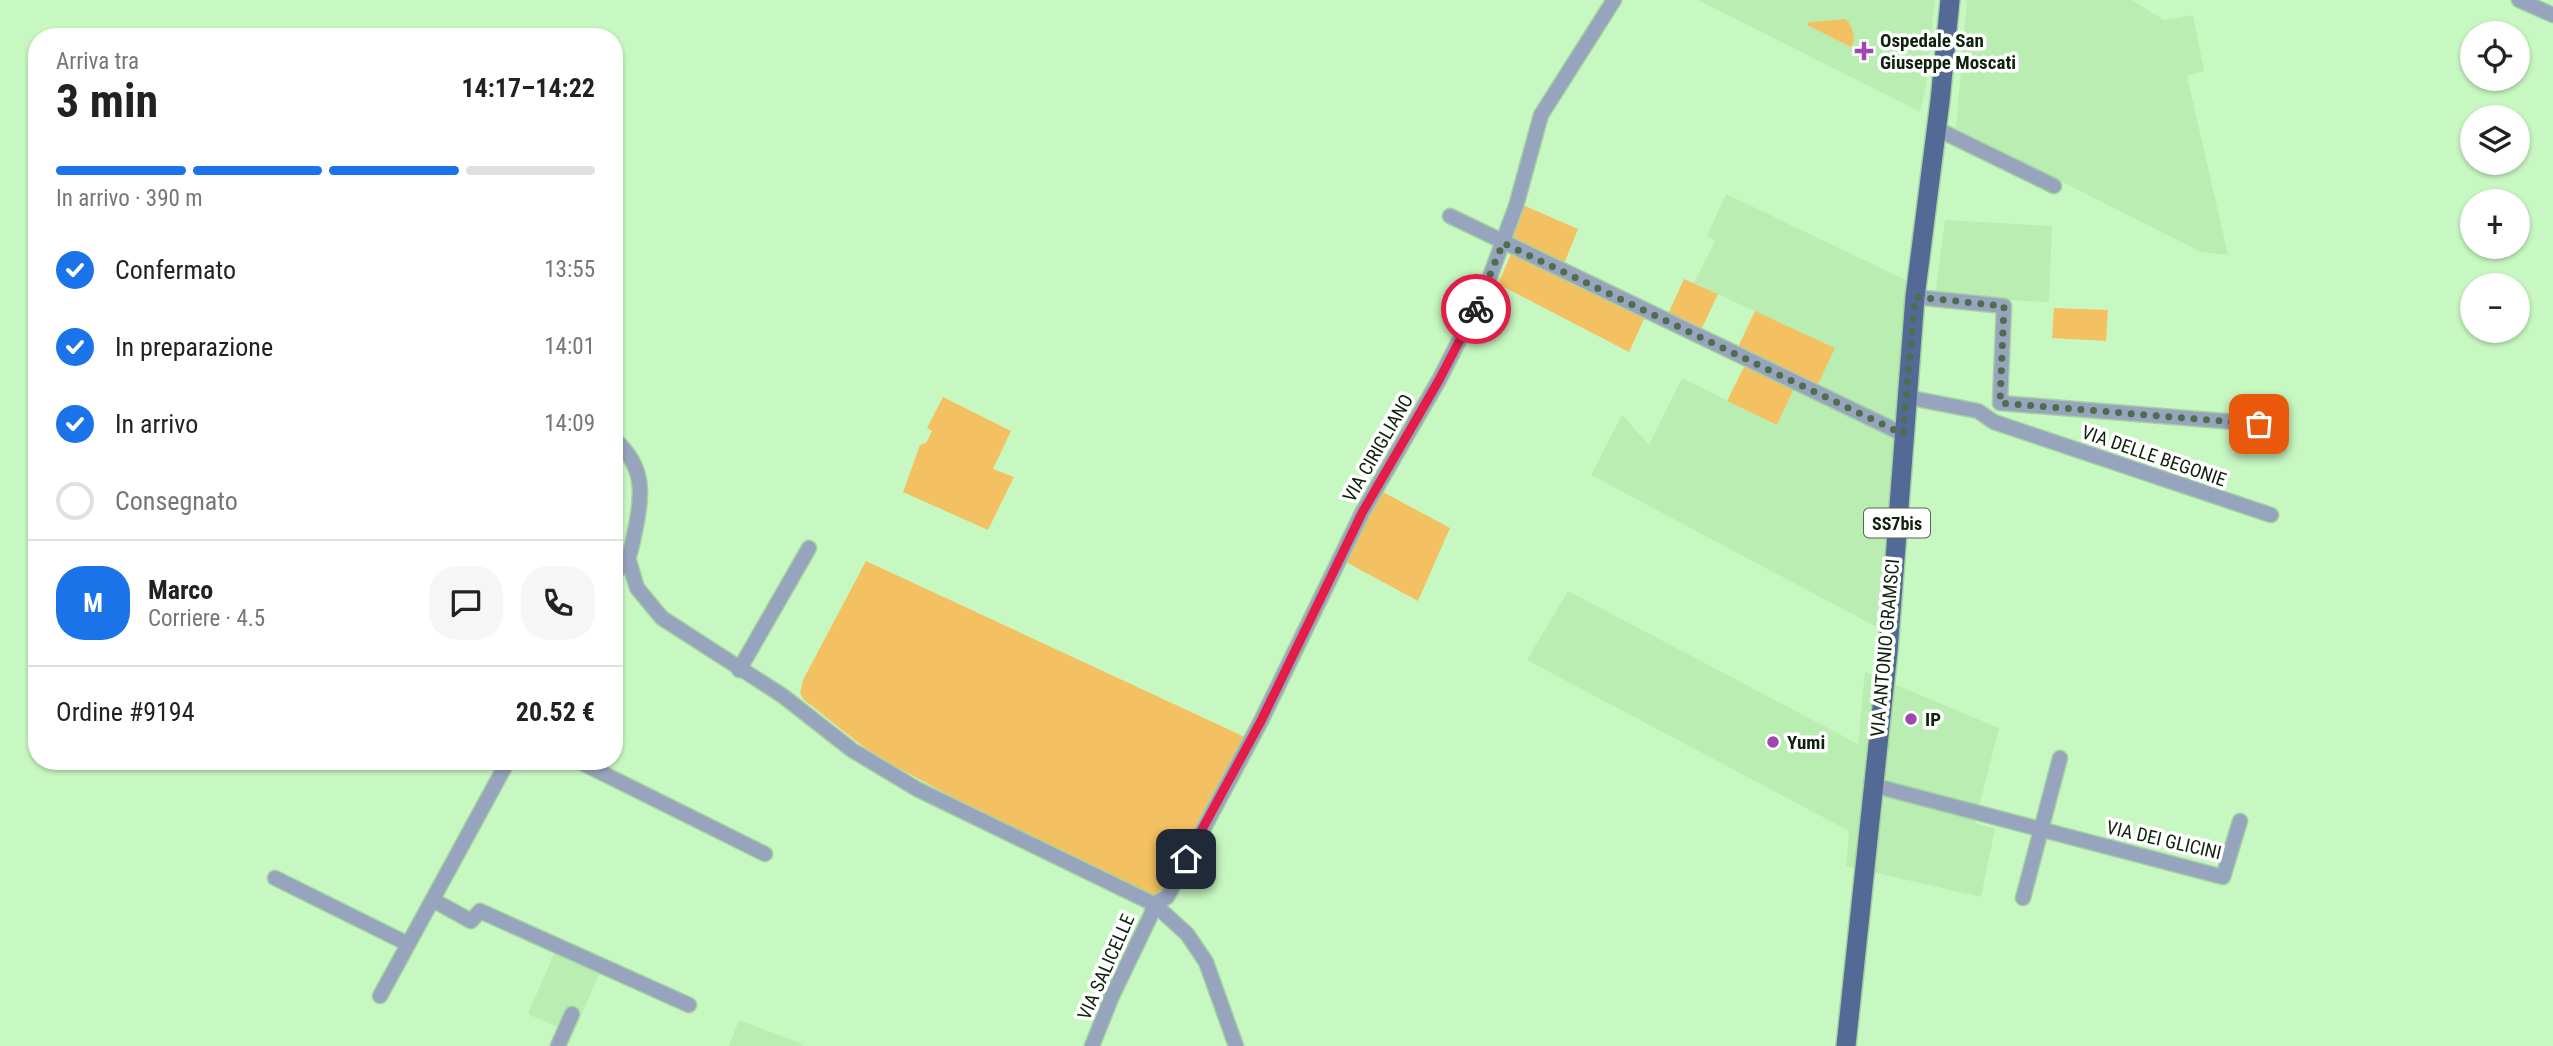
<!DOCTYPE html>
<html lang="it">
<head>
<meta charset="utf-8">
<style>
	body { margin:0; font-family:"Roboto Condensed",sans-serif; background:#f6f6f6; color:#222; height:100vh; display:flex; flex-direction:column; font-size:26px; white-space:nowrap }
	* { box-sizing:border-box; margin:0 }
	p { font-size:23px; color:#767676 }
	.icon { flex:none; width:38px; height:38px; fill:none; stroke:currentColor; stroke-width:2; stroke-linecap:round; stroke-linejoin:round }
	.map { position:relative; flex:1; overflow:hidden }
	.side { position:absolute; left:28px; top:28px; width:595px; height:742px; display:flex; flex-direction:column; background:#fff; border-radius:28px; box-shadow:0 2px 5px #0004 }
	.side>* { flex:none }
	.buttons { position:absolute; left:2460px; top:21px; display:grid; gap:14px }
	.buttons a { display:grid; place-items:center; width:70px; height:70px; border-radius:50%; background:#fff; box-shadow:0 2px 5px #0004; font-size:35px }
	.pin { position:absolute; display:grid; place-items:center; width:60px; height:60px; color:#fff; margin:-30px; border-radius:14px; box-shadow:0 4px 10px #0006 }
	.courier { position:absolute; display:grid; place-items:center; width:70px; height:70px; margin:-35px; border:5px solid #e11d48; border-radius:50%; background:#fff; color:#222; box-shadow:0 2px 9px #0007 }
	.head em { font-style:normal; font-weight:700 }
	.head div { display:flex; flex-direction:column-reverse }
	.head { display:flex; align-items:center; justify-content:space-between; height:119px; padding:0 28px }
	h1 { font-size:46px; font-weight:700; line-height:52px }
	.bar { display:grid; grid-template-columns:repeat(4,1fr); gap:10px 7px; align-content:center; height:84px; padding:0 28px }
	.bar i { height:9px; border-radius:5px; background:#e0e0e0 }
	.bar .selected { background:#1a73e8 }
	.bar p { grid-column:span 4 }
	.line { display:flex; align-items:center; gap:18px; padding:0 28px; border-top:2px solid #e0e0e0 }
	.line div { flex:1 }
	.round { display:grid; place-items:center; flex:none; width:74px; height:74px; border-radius:28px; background:#f6f6f6 }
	ol { padding:0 28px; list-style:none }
	li { display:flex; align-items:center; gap:21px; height:77px }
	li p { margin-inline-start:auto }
	li .icon { padding:7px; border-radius:50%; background:#1a73e8; color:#fff; stroke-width:4 }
	li:last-child { color:#767676 }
	li i { width:38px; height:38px; border:4px solid #e0e0e0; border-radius:50% }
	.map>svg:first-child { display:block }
</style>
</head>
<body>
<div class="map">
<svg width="2553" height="1046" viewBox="0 0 2553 1046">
	<rect width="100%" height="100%" fill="#c8f8c2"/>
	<path fill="#b9edb2" d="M1698 0H1935L1925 92 1920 112Z
		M1967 0H2132L2164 20 2193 15 2204 71 2187 76 2228 255 2201 252 1956 128Z
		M1726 194 1912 283 1884 631 1591 475 1622 415 1649 445 1682 378 1776 425 1800 376 1818 384 1834 348 1694 283 1715 241 1707 236Z
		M1945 220 2052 226 2049 302 1935 297Z
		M1568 591 1858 744 1865 672 1999 728 1975 823 1995 829 1981 897 1846 866 1849 831 1527 660Z
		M556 949 601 970 573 1034 528 1014Z
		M739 1020 803 1044 802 1046H729Z"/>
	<path fill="#f3c162" d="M1846 19C1852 26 1857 38 1851 47L1807 25 1809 22Z
		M1523 205 1578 229 1564 264 1513 239Z
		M1511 254 1645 317 1629 352 1498 284Z
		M1684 279 1718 294 1701 330 1668 314Z
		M2054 308 2108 310 2106 341 2052 338Z
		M1755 311 1835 348 1818 384 1738 347Z
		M1745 365 1794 388 1777 425 1727 401Z
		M943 397 1011 431 993 469 1014 477 988 530 903 492 920 445 926 443 932 431 927 428Z
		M1383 492 1450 528 1418 601 1344 561Z
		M866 561 1245 737 1165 891 1154 897 980 812 893 765 865 748 803 699 800 693 803 680Z"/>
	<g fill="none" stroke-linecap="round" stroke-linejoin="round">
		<g stroke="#a7d1a2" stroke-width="17">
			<path id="minor" d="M2519 0 2553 15
				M1937 129 2054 186
				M1450 216 1903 434
				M1915 297 2004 306 2000 403 2260 424
				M1906 397 1978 411 1994 422 2271 515
				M614 439C645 466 643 494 635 531 630 553 632 558 614 574
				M629 561 637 588 662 618 783 696 852 750 917 789 1154 904 1187 934 1206 962 1236 1046
				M739 670 809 548
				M578 761 765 854
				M1872 785 2223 877 2240 821
				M275 878 408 944
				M2023 898 2060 758
				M433 900 471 921 480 911 689 1005
				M1154 904 1167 897 1261 721 1362 513 1439 380 1485 290 1516 206 1541 115 1614 0
				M380 996 508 761
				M558 1046 572 1014
				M1092 1046 1112 996 1151 915 1154 904"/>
		</g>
		<g stroke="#a7d1a2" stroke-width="22">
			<path id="major" d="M1846 1046 1888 651 1915 297 1940 101 1950 0"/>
		</g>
		<use href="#minor" stroke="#96a4bd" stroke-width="14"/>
		<use href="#major" stroke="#526a95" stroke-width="19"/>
	</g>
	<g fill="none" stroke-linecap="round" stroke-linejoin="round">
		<path stroke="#506d4d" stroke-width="7" stroke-dasharray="0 12.6" d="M1476 309 1503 243 1903 434 1915 297 2004 306 2000 403 2259 424"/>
		<path stroke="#e11d48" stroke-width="9" d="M1186 859 1261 721 1362 513 1439 380 1476 309"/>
	</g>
	<g fill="#a145b0" stroke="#fff" stroke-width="2.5">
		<path d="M1860.5 40.5h7v7h7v7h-7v7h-7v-7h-7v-7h7z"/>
		<circle cx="1911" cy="719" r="7"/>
		<circle cx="1773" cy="742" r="7"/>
	</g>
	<g text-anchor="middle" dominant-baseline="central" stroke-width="7" stroke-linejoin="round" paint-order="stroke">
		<rect fill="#fff" stroke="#586456" stroke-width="2" x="1864" y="508.5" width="66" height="29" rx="5"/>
		<g font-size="18" font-weight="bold" fill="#10220e">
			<text x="1897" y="523">SS7bis</text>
		</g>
		<g font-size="19" font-weight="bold" fill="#10220e" stroke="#fff" text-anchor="start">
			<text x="1880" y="40">Ospedale San<tspan x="1880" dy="22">Giuseppe Moscati</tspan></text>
			<text x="1925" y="719">IP</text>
			<text x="1787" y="742">Yumi</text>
		</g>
		<g font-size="19" fill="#10220e" stroke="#fff">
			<text transform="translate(1378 448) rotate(-60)">VIA CIRIGLIANO</text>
			<text transform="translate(2154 456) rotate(19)">VIA DELLE BEGONIE</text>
			<text transform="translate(1885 648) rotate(-85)">VIA ANTONIO GRAMSCI</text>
			<text transform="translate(2164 840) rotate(13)">VIA DEI GLICINI</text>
			<text transform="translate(1106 967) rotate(-66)">VIA SALICELLE</text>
		</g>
	</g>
</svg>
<div class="buttons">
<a><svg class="icon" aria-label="locate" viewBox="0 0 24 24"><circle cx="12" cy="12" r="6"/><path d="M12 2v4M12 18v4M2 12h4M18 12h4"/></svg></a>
<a><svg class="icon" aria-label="layers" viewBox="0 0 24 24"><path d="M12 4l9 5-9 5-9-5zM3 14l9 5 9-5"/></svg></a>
<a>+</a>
<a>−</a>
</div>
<div class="pin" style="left:2259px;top:424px;background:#ea580c"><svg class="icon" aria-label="bag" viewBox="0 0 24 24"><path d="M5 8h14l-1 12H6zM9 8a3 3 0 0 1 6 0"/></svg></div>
<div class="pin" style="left:1186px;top:859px;background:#1f2937"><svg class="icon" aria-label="home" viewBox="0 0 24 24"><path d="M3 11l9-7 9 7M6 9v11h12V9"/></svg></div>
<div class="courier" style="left:1476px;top:309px"><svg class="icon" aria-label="bike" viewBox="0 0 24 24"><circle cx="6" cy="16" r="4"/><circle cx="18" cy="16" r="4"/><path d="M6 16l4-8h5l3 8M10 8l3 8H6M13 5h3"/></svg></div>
<section class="side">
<div class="head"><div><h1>3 min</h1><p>Arriva tra</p></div><em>14:17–14:22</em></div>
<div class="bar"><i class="selected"></i><i class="selected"></i><i class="selected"></i><i></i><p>In arrivo · 390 m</p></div>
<ol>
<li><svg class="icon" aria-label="check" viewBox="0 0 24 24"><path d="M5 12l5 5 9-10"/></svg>Confermato<p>13:55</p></li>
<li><svg class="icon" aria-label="check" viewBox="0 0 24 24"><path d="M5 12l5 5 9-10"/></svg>In preparazione<p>14:01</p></li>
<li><svg class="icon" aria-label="check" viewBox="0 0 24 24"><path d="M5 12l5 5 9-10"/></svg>In arrivo<p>14:09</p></li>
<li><i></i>Consegnato</li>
</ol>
<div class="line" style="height:126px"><b class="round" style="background:#1a73e8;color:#fff">M</b><div><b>Marco</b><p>Corriere · 4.5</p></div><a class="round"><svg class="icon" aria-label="chat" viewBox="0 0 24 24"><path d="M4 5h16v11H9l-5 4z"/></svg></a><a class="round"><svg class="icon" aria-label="phone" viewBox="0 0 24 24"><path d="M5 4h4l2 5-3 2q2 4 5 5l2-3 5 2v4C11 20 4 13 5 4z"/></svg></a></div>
<div class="line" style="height:91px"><div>Ordine #9194</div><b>20.52 €</b></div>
</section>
</div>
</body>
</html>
